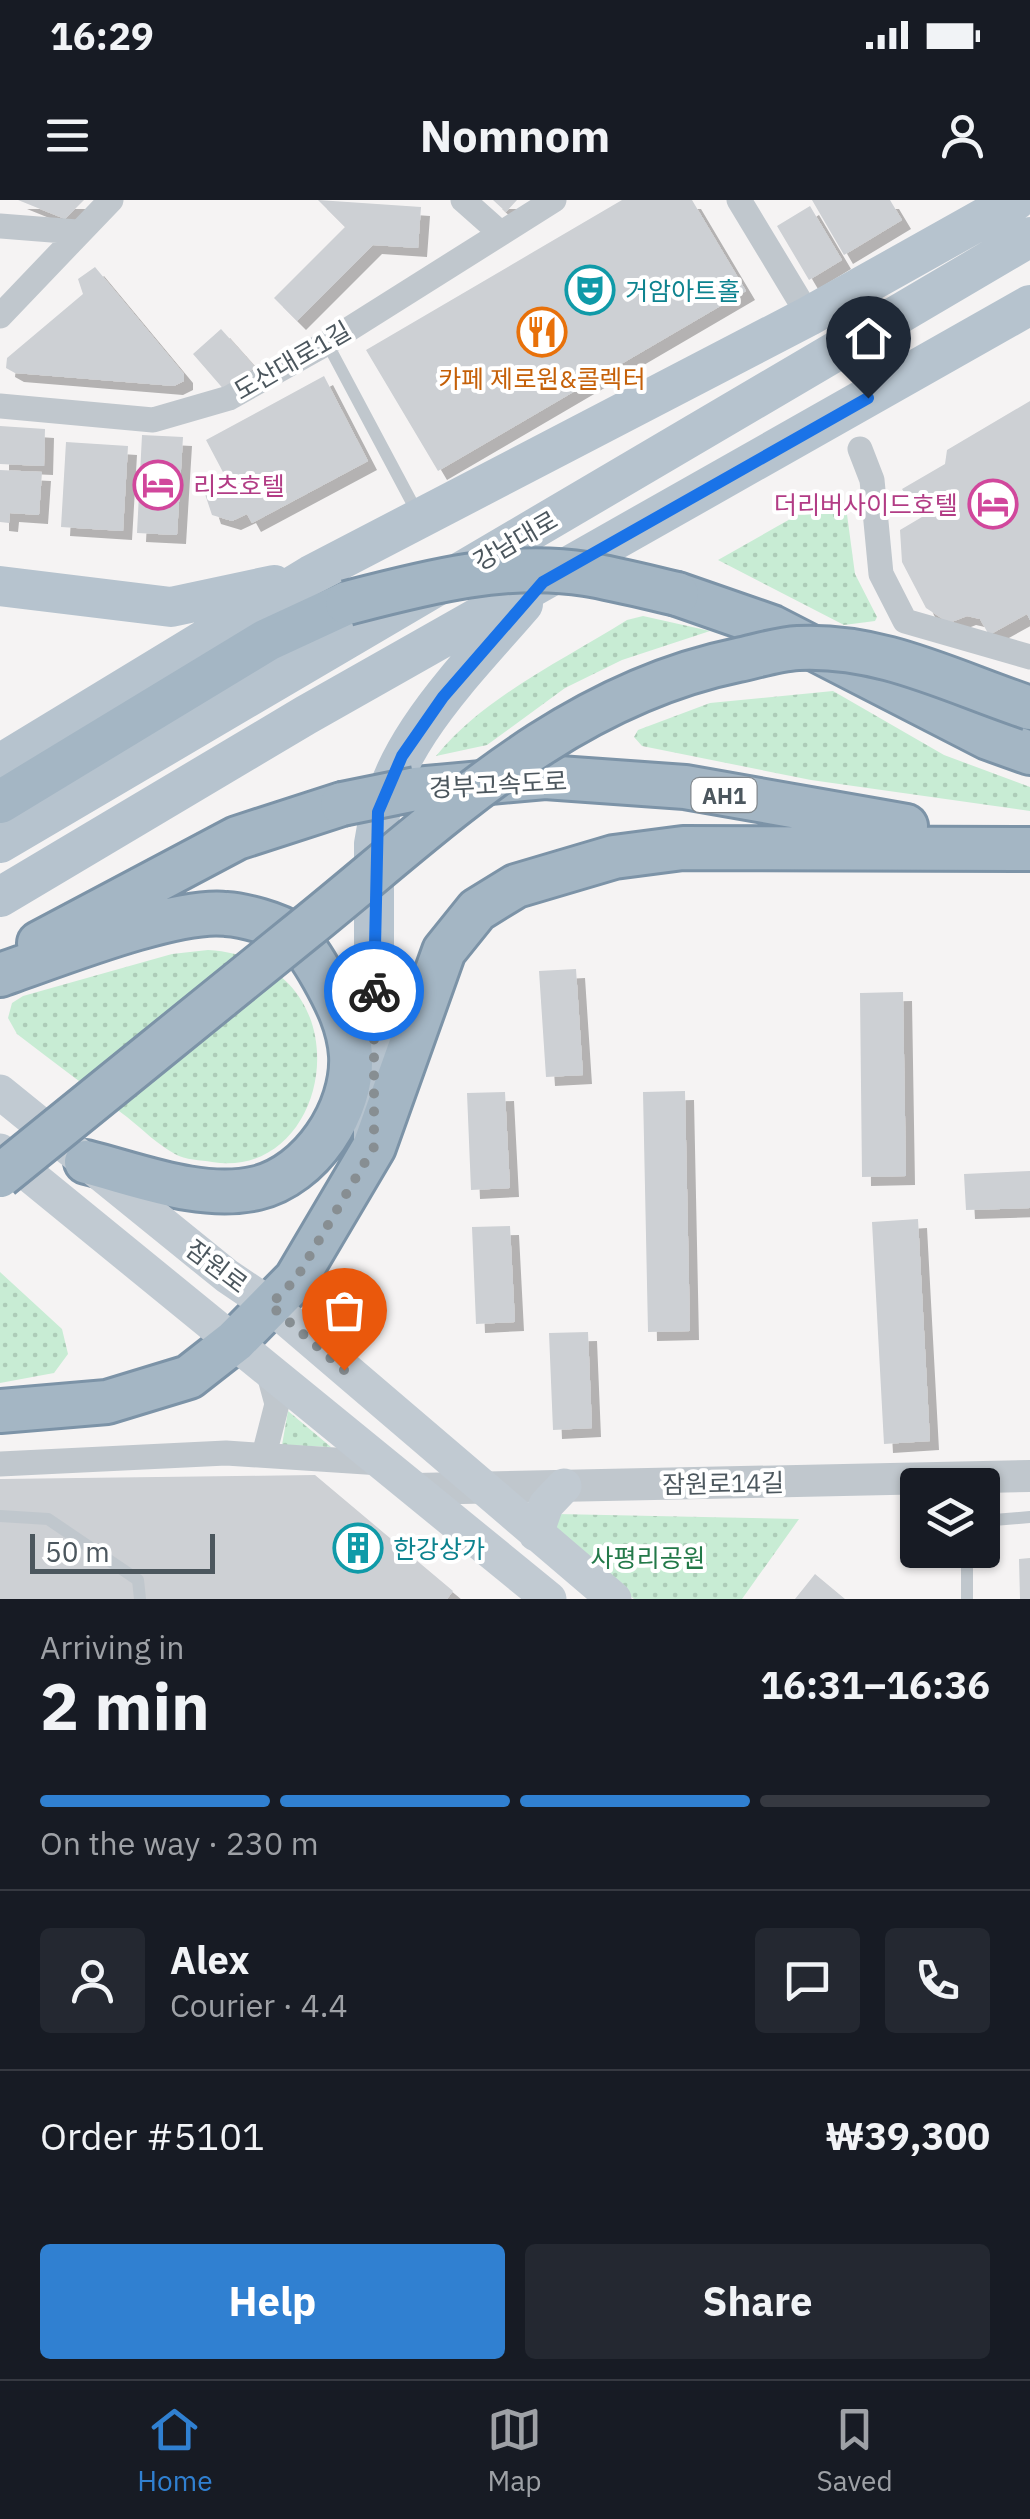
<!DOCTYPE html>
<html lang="en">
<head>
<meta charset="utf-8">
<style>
	body { margin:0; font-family:"IBM Plex Sans","Noto Sans KR",sans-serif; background:#242831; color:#f1f3f6; height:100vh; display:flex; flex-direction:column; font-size:38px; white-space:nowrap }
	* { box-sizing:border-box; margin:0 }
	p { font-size:32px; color:#9ea1a6 }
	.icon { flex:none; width:55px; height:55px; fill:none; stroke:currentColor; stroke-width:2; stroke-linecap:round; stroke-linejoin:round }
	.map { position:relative; height:1399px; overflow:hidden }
	.details { display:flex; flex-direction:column; background:#171b24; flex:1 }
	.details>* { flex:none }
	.tools { position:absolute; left:900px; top:1268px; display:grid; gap:20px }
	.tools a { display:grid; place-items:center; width:100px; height:100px; border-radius:10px; background:#171b24; box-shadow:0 2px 8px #0004; font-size:50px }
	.scale { position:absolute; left:30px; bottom:25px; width:185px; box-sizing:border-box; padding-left:10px; border:5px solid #4c575e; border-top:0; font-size:28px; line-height:35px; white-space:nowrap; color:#4c575e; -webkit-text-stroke:8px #fff; paint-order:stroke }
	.pin { position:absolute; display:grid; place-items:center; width:85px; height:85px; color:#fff; margin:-102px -42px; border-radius:50% 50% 50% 0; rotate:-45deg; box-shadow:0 0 10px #0007 }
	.pin .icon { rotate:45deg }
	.courier { position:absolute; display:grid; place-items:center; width:100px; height:100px; margin:-50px; border:8px solid #1a73e8; border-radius:50%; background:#fff; color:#222; box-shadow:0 2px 12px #0007 }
	.overview em { font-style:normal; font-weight:700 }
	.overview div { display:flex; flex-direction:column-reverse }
	.overview { display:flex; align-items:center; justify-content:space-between; height:170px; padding:0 40px }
	h1 { font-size:65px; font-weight:700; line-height:75px }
	.bar { display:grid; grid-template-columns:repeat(4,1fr); gap:15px 10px; align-content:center; height:120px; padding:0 40px }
	.bar i { height:12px; border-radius:8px; background:#363941 }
	.bar .current { background:#3080d1 }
	.bar p { grid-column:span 4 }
	.line { display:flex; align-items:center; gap:25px; padding:0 40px; border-top:2px solid #363941 }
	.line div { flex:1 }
	.round { display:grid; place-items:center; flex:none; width:105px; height:105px; border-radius:10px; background:#242831 }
	.cta { display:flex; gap:20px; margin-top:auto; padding:20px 40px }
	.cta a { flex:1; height:115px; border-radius:10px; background:#3080d1; color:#fff; font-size:40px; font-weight:700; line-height:115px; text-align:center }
	.cta a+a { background:#242831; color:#f1f3f6 }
	.status { display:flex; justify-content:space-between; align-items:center; height:70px; padding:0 50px; background:#171b24; direction:ltr }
	.status svg { height:28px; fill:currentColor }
	header { display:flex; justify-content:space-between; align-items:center; height:130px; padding:0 40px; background:#171b24; font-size:45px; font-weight:700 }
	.tab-bar { display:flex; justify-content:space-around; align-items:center; height:140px; border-top:2px solid #363941; background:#171b24; font-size:28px; color:#9ea1a6 }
	.tab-bar a { display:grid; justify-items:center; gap:5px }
	.tab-bar .current { color:#3080d1 }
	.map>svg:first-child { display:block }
</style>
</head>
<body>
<div class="status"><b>16:29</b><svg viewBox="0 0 49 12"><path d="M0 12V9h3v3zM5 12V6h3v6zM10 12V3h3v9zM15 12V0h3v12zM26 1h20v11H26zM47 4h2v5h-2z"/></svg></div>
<header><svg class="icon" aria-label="menu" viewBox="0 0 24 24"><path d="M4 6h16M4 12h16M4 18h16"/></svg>Nomnom<svg class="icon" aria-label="person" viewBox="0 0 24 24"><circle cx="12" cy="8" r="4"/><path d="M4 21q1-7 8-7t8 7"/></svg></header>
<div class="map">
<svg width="1030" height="1399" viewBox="0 0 1030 1399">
	<defs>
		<pattern id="grass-dots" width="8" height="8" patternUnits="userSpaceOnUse" patternTransform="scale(2.5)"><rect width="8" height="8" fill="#c8ecd4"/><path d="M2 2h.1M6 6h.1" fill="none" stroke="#adccb8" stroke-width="1.8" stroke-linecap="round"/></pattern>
		<filter id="shadow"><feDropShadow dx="9" dy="9" stdDeviation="0" flood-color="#0004"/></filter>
	</defs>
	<rect width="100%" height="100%" fill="#f5f3f3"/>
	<path fill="url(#grass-dots)" d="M829 297H836L846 307 855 374 877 417 875 421 844 425 718 360Z
		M643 416 710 431 622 460 565 488 487 545 436 556C485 496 562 461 627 420Z
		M833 491 944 555 1030 587V611L811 580 642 546 634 537 638 530 710 503Z
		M208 750C370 760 335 982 212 962 201 960 185 960 175 954 158 945 142 929 127 917 90 889 53 862 17 834L8 818 12 803 23 796 172 754Z
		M0 1072 62 1129 68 1154 54 1173 0 1183Z
		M288 1211 331 1247 282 1245Z
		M557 1314 799 1319 742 1399H634L544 1330Z"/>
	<path fill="#cdd0d4" filter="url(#shadow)" d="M18 0H84L65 19Z
		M318 0 421 7 418 48 373 45 297 121 274 98 345 27Z
		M493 0H517L506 12Z
		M622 0H692L746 91 438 271 366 150Z
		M812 0H890L902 20 844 55Z
		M810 6 842 60 809 80 777 26Z
		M95 67 184 174V181L174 186 15 173 6 168 7 158 83 94 78 79Z
		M221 129 255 167 226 192 193 154Z
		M324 176 368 261 252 323 247 314 232 321 212 315 205 294 209 285 225 276 206 240Z
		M1030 201V420L1027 414 989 435 980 419 967 416 949 423 926 408 902 362 900 330 927 314 917 295 908 298 902 289 945 264 947 250Z
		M0 226 45 229 44 266 0 264Z
		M142 235 183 237 177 335 137 333Z
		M66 242 128 246 123 331 61 327Z
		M0 270 42 272 39 315 10 313 9 323 0 322Z
		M576 769 583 875 546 877 539 771Z
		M903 792 906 976 862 977 860 793Z
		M685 891 690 1131 648 1132 643 892Z
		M505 892 510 988 471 990 467 893Z
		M1030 971V1008L966 1010 964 974Z
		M918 1019 930 1241 884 1244 872 1022Z
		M510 1026 515 1122 476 1124 472 1027Z
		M588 1132 592 1228 553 1230 549 1133Z
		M315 1275 453 1391 447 1399H0V1279Z
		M1030 1358V1399H1020L1019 1359Z
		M815 1374 845 1399H795Z"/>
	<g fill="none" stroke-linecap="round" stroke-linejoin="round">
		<g stroke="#7c93a7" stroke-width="48">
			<path id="trunk" d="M677 394 772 427 988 538 1030 553
				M416 589 545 577 685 587 906 626
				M0 602 267 440 347 403
				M39 743 237 638 342 604
				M0 775C53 757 174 708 226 714 243 715 278 724 291 734 304 744 315 763 323 777 337 802 349 826 351 855 354 910 311 975 257 988 202 1001 138 975 86 962
				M0 1211 107 1202 189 1177 235 1141 296 1079 374 947 444 751 477 710 516 686 614 657 683 648 1030 649"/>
		</g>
		<path stroke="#c0c7cd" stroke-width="12" d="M327 143 418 314
			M0 1316 48 1319 138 1380 140 1399
			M982 1321 1030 1317
			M967 1350V1399"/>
		<path stroke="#c0c7cd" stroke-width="25" d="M463 0 498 31
			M739 0 809 116
			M0 26 77 32
			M0 116 111 0
			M0 206 153 220 229 198 327 143 554 0
			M860 249 872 280 881 374 905 421 1030 457
			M264 1255 277 1204 268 1171
			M0 1264 226 1253 381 1263"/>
		<path stroke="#c0c7cd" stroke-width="32" d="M415 1289 1030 1276"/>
		<path stroke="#c1cad2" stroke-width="35" d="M0 892 227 1076 270 1105 614 1399
			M0 951 549 1399
			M536 1334 546 1305 564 1286"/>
		<path stroke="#b6c3ce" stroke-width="40" d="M0 386 171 407 274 385
			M0 564 311 375 809 116 1016 0
			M0 643 1030 37
			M0 697 306 515 1030 105
			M374 938V644C387 546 461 476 523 404"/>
		<use href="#trunk" stroke="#a4b6c4" stroke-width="42"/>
		<g stroke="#7c93a7" stroke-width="48" stroke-linecap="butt">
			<path id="trunk-bridge" d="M347 403C424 383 506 361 586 374 616 379 647 387 677 394
				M342 604 416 589
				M0 976C102 893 204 811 306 728 441 619 563 496 738 460 757 456 778 449 798 448 882 444 952 482 1030 508"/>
		</g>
		<use href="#trunk-bridge" stroke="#a4b6c4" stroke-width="42"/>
	</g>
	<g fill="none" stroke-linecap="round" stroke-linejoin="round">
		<path stroke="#878e92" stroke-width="10" stroke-dasharray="0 18" d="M344 1170 270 1105 296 1079 374 947V791"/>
		<path stroke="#1a73e8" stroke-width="12" d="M374 791 378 612 402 556 443 497 543 382 868 198"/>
	</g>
	<defs>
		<g id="theatre-ring" transform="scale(2.5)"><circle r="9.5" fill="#fff" stroke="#0f9aa8" stroke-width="1.5"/><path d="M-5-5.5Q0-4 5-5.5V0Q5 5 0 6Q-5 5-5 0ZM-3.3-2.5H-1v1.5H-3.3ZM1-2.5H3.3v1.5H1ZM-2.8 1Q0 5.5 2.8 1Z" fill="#0f9aa8"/></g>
		<g id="restaurant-ring" transform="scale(2.5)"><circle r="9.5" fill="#fff" stroke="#e8710a" stroke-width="1.5"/><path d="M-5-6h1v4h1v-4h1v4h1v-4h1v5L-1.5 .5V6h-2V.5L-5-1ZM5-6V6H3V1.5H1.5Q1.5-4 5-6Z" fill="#e8710a"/></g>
		<g id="hotel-ring" transform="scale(2.5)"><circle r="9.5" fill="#fff" stroke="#d1479c" stroke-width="1.5"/><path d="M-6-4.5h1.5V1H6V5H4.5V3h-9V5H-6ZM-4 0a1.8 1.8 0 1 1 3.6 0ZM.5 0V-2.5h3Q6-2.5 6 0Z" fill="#d1479c"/></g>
		<g id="building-ring" transform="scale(2.5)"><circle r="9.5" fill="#fff" stroke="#0f9aa8" stroke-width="1.5"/><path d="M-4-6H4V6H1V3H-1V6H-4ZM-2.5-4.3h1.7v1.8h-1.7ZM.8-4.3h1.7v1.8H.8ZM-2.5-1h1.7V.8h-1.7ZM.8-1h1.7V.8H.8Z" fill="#0f9aa8"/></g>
	</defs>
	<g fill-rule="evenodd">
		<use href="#theatre-ring" x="590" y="90"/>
		<use href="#restaurant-ring" x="542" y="132"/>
		<use href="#hotel-ring" x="158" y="285"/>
		<use href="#hotel-ring" x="993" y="304"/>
		<use href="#building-ring" x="358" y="1348"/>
	</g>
	<g text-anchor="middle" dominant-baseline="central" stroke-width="8" stroke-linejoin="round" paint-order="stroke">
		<rect fill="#fff" stroke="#82898e" stroke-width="2.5" x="691.5" y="578" width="65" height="34" rx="8"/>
		<g font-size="22" font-weight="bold" fill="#4c575e">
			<text x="724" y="595">AH1</text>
		</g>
		<g font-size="25" fill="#0d838f" stroke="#fff" text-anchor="start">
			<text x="625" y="90">거암아트홀</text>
			<text x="393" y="1348">한강상가</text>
		</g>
		<g font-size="25" fill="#4c575e" stroke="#fff">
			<text transform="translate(292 160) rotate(-30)">도산대로1길</text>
			<text transform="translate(515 340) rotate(-30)">강남대로</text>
			<text transform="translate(498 584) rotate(-3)">경부고속도로</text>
			<text transform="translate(217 1066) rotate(37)">잠원로</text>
			<text transform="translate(723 1283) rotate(-1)">잠원로14길</text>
		</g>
		<g font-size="25" fill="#c56008" stroke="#fff">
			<text x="542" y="178">카페 제로원&amp;콜렉터</text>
		</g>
		<g font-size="25" fill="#b23c85" stroke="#fff" text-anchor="start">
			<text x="193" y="285">리츠호텔</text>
			<text x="958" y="304" text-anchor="end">더리버사이드호텔</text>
		</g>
		<g font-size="25" fill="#237949" stroke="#fff">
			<text x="648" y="1357">사평리공원</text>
		</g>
	</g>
</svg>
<div class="tools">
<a><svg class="icon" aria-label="layers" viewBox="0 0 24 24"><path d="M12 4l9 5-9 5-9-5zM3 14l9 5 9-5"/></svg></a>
</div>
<div class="scale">50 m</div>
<div class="pin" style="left:344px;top:1170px;background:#ea580c"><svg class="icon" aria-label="bag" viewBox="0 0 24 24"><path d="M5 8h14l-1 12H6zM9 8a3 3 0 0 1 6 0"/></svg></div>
<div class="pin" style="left:868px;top:198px;background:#1f2937"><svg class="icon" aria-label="home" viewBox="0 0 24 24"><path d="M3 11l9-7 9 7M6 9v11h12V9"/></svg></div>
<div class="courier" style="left:374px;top:791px"><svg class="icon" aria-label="bike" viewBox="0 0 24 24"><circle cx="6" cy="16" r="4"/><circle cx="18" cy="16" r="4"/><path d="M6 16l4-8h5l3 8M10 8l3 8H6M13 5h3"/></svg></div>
</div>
<section class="details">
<div class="overview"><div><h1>2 min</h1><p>Arriving in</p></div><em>16:31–16:36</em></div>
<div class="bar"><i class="current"></i><i class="current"></i><i class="current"></i><i></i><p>On the way · 230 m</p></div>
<div class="line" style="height:180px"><a class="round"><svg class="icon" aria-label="person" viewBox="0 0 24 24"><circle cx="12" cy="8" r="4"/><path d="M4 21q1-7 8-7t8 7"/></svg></a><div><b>Alex</b><p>Courier · 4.4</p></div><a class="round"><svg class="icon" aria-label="chat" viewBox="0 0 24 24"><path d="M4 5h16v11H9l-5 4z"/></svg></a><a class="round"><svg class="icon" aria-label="phone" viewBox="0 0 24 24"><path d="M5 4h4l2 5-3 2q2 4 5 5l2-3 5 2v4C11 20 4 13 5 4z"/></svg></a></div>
<div class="line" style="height:130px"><div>Order #5101</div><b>₩39,300</b></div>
<div class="cta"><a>Help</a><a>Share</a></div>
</section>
<nav class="tab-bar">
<a class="current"><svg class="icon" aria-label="home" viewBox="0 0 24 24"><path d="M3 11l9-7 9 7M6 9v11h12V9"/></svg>Home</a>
<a><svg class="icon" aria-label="map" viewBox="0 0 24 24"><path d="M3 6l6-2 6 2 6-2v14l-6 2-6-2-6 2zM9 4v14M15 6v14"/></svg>Map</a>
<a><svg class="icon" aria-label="saved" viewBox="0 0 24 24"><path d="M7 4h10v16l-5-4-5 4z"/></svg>Saved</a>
</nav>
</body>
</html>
